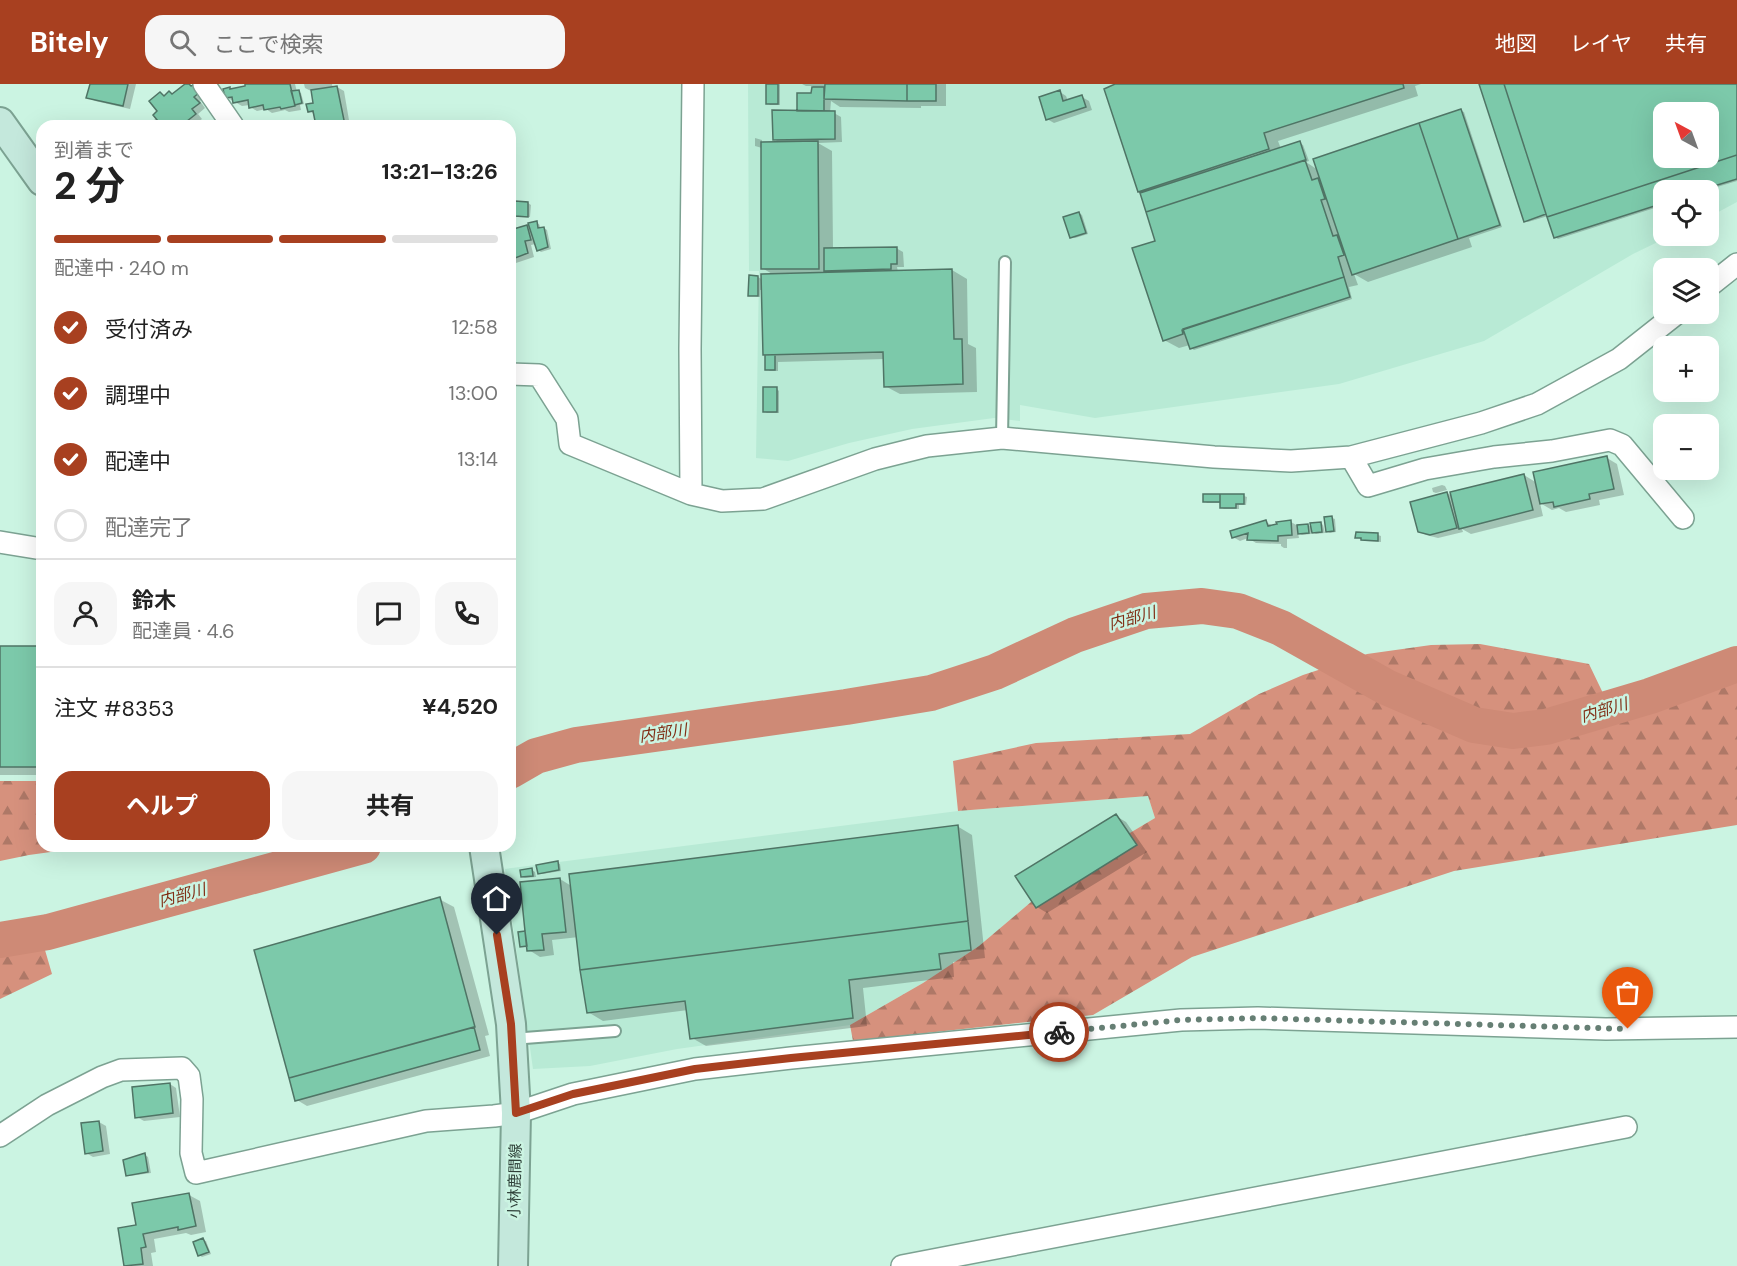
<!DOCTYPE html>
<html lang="ja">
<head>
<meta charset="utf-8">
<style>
	body { margin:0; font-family:"DM Sans","Noto Sans JP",sans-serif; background:#f6f6f6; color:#222; height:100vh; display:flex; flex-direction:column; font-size:22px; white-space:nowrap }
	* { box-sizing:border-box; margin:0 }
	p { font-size:20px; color:#767676 }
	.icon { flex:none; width:33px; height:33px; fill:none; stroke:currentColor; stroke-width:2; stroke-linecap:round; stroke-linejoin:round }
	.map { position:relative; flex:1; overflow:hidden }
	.details { position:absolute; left:36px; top:36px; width:480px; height:732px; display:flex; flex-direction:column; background:#fff; border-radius:18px; box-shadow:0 6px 24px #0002 }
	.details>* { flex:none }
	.needle { width:39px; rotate:319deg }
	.controls { position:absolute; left:1653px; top:18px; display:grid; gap:12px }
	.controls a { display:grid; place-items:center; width:66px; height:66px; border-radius:12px; background:#fff; box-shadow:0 6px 24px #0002; font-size:30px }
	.pin { position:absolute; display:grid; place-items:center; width:51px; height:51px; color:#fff; margin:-62px -26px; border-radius:50% 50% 50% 0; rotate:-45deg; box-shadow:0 0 6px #0007 }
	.pin .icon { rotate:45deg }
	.courier { position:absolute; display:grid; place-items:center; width:60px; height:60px; margin:-30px; border:4px solid #a84020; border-radius:50%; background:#fff; color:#222; box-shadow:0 2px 8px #0007 }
	.summary em { font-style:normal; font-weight:700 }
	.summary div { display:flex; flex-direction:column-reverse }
	.summary { display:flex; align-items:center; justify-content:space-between; height:102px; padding:0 18px }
	h1 { font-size:39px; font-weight:700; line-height:45px }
	.bar { display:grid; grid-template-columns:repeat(4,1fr); gap:9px 6px; align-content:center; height:72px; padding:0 18px }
	.bar i { height:8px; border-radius:4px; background:#e0e0e0 }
	.bar .selected { background:#a84020 }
	.bar p { grid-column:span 4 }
	.line { display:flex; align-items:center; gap:15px; padding:0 18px; border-top:2px solid #e0e0e0 }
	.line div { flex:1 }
	.round { display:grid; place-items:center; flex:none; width:63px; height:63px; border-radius:18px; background:#f6f6f6 }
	ol { padding:0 18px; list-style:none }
	li { display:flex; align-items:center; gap:18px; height:66px }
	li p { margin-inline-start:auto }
	li .icon { padding:6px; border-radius:50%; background:#a84020; color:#fff; stroke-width:4 }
	li:last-child { color:#767676 }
	li i { width:33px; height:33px; border:3px solid #e0e0e0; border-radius:50% }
	.cta { display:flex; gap:12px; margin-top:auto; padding:12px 18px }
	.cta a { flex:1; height:69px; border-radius:18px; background:#a84020; color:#fff; font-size:24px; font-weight:700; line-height:69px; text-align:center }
	.cta a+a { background:#f6f6f6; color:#222 }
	header { display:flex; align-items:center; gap:36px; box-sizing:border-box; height:84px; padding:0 30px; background:#a84020; color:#fff }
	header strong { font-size:28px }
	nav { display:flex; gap:33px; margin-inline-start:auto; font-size:21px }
	.search { width:420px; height:54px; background:#f6f6f6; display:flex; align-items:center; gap:15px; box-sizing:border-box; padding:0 21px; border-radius:18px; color:#767676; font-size:22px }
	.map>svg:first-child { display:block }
</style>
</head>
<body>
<header>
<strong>Bitely</strong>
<div class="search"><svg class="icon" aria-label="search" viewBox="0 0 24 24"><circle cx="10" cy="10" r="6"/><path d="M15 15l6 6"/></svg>ここで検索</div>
<nav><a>地図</a><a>レイヤ</a><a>共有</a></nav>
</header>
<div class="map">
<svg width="1737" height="1182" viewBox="0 0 1737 1182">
	<defs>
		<pattern id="forest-firs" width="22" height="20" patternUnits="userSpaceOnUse" patternTransform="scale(1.5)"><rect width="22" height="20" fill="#d6917d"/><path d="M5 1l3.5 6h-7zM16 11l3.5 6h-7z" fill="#ae7867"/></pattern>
	</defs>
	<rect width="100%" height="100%" fill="#cbf4e2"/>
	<path fill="#b8ead5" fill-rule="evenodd" d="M748 0H1737V118L1709 133 1708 106H1664V152H1670L1633 170 1484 257 1339 300 1095 334 1020 321V337L994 334 912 345 849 359 788 377 756 374 759 187H749ZM1664 28H1708V74H1664Z
		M1148 712 1155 734 1071 784 979 862 923 899 850 941 677 965 590 982 533 985 505 785 958 727Z"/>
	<path fill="url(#forest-firs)" d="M1480 560 1589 580 1612 628 1737 595V741L1454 787 1192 873 1093 931 853 957 850 941 923 899 979 862 1071 784 1155 734 1148 712 958 727 953 677 1036 659 1190 650 1259 610 1303 591 1367 570 1431 561Z
		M0 697H42V762H94L29 771 0 777Z
		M40 849 52 890 0 915V857Z"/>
	<path fill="#0003" fill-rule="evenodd" d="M91 0H136L130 25 95 17 88 13Z
		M187 0 206 13 200 17 205 24 198 30 202 35 192 42H145L157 34 165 13 173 11Z
		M254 0H295L297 8 301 9 304 20 300 21 301 26 289 28 285 26 272 29 266 25 257 27 250 23V21L242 22 226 13 232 6Z
		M304 0H332L333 4 337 3 344 7 350 42H317L315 31 310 27 315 20 313 8 305 4Z
		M767 0H780V21H770L768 19Z
		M802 0H946V22H921V24L840 23 831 17 830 29H834L841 33 842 58 818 59 832 67 833 165 896 164 903 168 904 183H897L898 188 952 186 967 195 968 260 976 264 977 308 900 310 885 302V275L778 278V287H770L767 285V271L765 270 763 206H760V213L750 211 758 193 763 196 774 191 762 184V64L755 62V54L762 56V59H780L774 55 813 10V2H806Z
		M1117 0H1421L1415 2 1418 12 1278 57 1281 65 1300 59 1303 61 1309 77 1306 78 1318 86 1461 27 1464 28 1502 143 1469 154 1472 163 1368 198 1354 190 1358 201 1349 203 1352 215 1194 266 1191 264 1190 261 1179 264 1164 256 1157 158 1145 110 1140 107Z
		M1481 0H1737V97L1707 106H1664V121L1558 155 1555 153 1548 132 1528 138 1525 137ZM1664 28H1708V74H1664Z
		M1060 8 1066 12 1068 17 1082 13 1089 17 1092 26 1054 39 1047 35Z
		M528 119 531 121 530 133H520L517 132Z
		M1079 129 1082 131 1088 150 1075 154 1072 153Z
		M536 139 539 140 541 145 544 144 547 146 551 165 541 168 538 166 536 160 531 161 534 173 510 181V147L526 143 532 146Z
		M777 305 779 307V329H767L764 327Z
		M1607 374 1617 380 1624 411 1599 416 1600 421 1566 428 1559 424 1552 426 1540 419 1543 432 1471 450 1462 445 1463 448 1438 454 1426 451 1419 447 1447 409 1452 412 1524 391 1537 399Z
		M1442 401 1445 402 1447 406 1436 409 1433 408 1432 404Z
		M1244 412 1247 413 1246 421H1239V425H1224L1221 423V419H1207L1205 417Z
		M1332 434 1335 435 1336 448 1330 449 1327 447Z
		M1266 438 1273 442 1291 438 1298 442 1308 441 1313 444 1321 439 1323 441 1325 449 1316 450 1311 447V450L1302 451 1298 449 1299 454 1287 455V464H1284L1281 462V460L1256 459 1248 454 1240 457 1233 453Z
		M1378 451 1381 452V458L1365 457 1357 453Z
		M42 563V691H0V564Z
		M1116 732 1126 738 1147 768 1047 829 1037 823Z
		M957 742 972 751 985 874 953 878 954 893 863 904 867 942 706 962 692 954 688 926 603 937 588 928 579 853 552 856 554 871 540 873 529 866V864L521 862 527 848 560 795 573 803Z
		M558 779 560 780 561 787 542 790 539 789Z
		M532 786 535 788 536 793 525 794 522 793Z
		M439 815 454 823 489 951 485 952 490 972 307 1022 297 1016Z
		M170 1000 176 1004 180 1033 144 1037 137 1033Z
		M99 1038 106 1042 110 1070 93 1073 86 1069Z
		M145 1071 148 1073 151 1089 130 1092 127 1091Z
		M189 1111 200 1117 206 1148 191 1151 186 1149 154 1155 156 1168 151 1169 153 1182H126L120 1145 138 1142Z
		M203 1156 206 1157 211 1170 202 1173 199 1171Z"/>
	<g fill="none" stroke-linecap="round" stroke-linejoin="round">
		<path stroke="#ce8a76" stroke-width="36" d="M510 687 536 672 576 661 846 623 931 609 995 588 1075 551 1146 527 1202 522 1238 527 1281 544 1386 603 1474 641 1513 647 1546 643 1650 612 1737 580
			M0 856 48 848 363 762"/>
	</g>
	<path fill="#7cc9aa" stroke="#4f7465" stroke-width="1.5" fill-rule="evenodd" d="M90 0H128L123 22 86 14Z
		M185 0H189L191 2 194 1 200 8 194 13 200 19 192 25 196 30 182 41 180 39 176 42H162L153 31 157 27 149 17 160 8 164 12 169 7 172 10Z
		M245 0H290L295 22 281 25 280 23 264 26 263 21 249 24 248 16 233 19 232 13 225 14 223 5 230 3V5L245 2Z
		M766 0H778V20H766Z
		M825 0H907V17L824 15Z
		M907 0H936V17H907Z
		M1115 0H1403L1404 4 1264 49 1269 65 1138 108 1104 5Z
		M1479 0H1504L1546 130 1524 138Z
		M1504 0H1737V71L1547 133ZM1664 28H1708V74H1664Z
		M337 2 345 41 316 42 313 27 308 28 306 20 313 19 311 6Z
		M812 3H824V27H797V9H811Z
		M299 6 302 19 295 21 291 7Z
		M1060 6 1063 17 1082 11 1086 23 1046 36 1039 13Z
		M1461 25 1500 141 1458 155 1419 39Z
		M772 26 835 27V55L773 56Z
		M1419 39 1458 155 1352 191 1313 75Z
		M818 57 819 185H761V58Z
		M1300 57 1306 76 1146 128 1140 109Z
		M1737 71V95L1701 106H1664V119L1554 154 1547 133Z
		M1305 76 1312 96 1318 94 1325 115 1321 116 1333 152 1337 151 1344 171 1338 173 1344 193 1182 246 1183 250 1163 257 1132 164 1155 157 1146 128Z
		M515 117 528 118V133L515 132Z
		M1079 128 1086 149 1070 154 1063 133Z
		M537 137 538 144 544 143 548 163 537 167 528 139Z
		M527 141 531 156 525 157 528 169 510 176V146Z
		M897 163V180H891V185L824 187V164Z
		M952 185 954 255H962L963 300 884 303 883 268 763 271 761 190Z
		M749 191 758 192V212H748Z
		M1344 193 1350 213 1190 265 1183 245Z
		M765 271H775V286H765Z
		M763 303H777V328H763Z
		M1607 372 1614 405 1589 410 1590 415 1554 423 1553 418 1540 420 1533 388Z
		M1524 390 1533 426 1459 445 1450 408Z
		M1447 408 1457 444 1430 451 1418 448 1410 418Z
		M1203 410H1220V418H1203Z
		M1220 410H1244V420H1236V424H1220Z
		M1332 432 1334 447 1326 448 1324 433Z
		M1266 436 1268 442 1277 440 1276 438 1291 436 1292 451 1278 452V457L1247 456 1248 449 1232 454 1230 447Z
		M1321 438 1322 448 1312 449 1310 439Z
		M1308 440 1309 449 1298 450 1297 441Z
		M1356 448 1378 449V457L1361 456V454H1355Z
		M0 562H42V683H0Z
		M1116 730 1137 761 1036 824 1015 792Z
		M958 741 968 837 580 886 569 790Z
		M558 777 559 786 538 790 536 781Z
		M532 784 533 792 521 793 520 786Z
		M560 794 566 848 542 850 544 866 527 867 520 798Z
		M440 813 475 943 289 994 254 866Z
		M968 837 971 866 939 870 941 885 849 896 853 934 690 955 685 917 587 929 580 886Z
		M525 847 527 862 520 863 518 848Z
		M474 943 480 966 295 1017 289 994Z
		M170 999 173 1029 135 1034 132 1003Z
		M99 1037 103 1067 85 1070 81 1039Z
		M145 1069 148 1088 126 1092 123 1076Z
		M189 1109 196 1142 178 1146V1143L143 1150 146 1163 141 1164 143 1180 124 1182 118 1144 136 1141 132 1119Z
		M203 1154 209 1168 198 1172 193 1158Z"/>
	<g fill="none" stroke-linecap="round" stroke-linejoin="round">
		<g stroke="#7ca292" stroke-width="14">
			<path id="lane" d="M1002 354 1005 178
				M512 955 615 947"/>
		</g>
		<g stroke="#7ca292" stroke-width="24">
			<path id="street" d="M204 0 233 42
				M693 0 690 265 691 410 722 417 763 415 875 375 927 362 1002 354 1214 373 1291 377 1351 373 1481 339 1537 320 1619 275 1676 230
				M1708 203 1737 180
				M510 290 539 291 567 335 570 360 691 410
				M1351 373 1368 402 1425 385 1494 373 1552 367 1610 356 1622 361 1683 434
				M0 458 42 465
				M0 1052 47 1021 102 993 121 986 182 984 189 992 192 1015 191 1069 196 1089 426 1037 494 1032 516 1029 573 1010 695 985 791 974 1181 936 1258 934 1606 945 1737 943
				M902 1182 1626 1043"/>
		</g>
		<g stroke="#7ca292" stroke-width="32">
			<path id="secondary" d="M0 38 42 97
				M484 762 511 940 516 1029 513 1182"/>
		</g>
		<use href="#lane" stroke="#fff" stroke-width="10"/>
		<use href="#street" stroke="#fff" stroke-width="21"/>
		<use href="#secondary" stroke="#c4e8dc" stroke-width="28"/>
	</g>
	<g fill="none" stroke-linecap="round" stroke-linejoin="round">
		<path stroke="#667f74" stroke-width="6" stroke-dasharray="0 10.8" d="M1059 948 1181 936 1258 934 1628 945"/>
		<path stroke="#a84020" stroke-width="8" d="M497 851 511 940 516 1029 573 1010 695 985 791 974 1059 948"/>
	</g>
	<g text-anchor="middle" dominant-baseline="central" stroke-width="5" stroke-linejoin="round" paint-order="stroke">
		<g font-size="15" fill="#2f4039" stroke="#cbf4e2">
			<text transform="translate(515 1097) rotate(-89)">小林鹿間線</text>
		</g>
		<g font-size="16" font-style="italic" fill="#812f16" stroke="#cbf4e2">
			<text transform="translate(1132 534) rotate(-15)">内部川</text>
			<text transform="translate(1604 626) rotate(-16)">内部川</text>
			<text transform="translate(663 649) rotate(-8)">内部川</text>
			<text transform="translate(182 811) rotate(-15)">内部川</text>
		</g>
	</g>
</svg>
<div class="controls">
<a><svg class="needle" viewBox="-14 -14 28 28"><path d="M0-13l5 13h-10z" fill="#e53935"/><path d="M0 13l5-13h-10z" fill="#767676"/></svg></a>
<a><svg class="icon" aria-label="locate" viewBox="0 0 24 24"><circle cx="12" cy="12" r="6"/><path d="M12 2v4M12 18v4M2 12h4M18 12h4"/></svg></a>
<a><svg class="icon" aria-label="layers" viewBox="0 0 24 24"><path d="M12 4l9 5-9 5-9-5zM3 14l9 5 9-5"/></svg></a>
<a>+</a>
<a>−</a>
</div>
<div class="pin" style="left:1628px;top:945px;background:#ea580c"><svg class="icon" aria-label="bag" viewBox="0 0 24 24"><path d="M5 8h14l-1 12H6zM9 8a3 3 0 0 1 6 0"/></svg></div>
<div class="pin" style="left:497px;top:851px;background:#1f2937"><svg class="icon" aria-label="home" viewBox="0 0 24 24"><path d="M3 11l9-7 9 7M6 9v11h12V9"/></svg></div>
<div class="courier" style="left:1059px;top:948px"><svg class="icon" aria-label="bike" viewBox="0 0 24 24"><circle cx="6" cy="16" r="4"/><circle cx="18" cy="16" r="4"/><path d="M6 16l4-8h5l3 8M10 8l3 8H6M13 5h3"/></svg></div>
<section class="details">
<div class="summary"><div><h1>2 分</h1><p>到着まで</p></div><em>13:21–13:26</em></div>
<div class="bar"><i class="selected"></i><i class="selected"></i><i class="selected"></i><i></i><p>配達中 · 240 m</p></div>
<ol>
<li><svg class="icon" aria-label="check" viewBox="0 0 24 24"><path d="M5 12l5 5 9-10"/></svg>受付済み<p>12:58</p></li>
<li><svg class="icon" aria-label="check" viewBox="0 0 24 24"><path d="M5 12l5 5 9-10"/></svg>調理中<p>13:00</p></li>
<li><svg class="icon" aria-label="check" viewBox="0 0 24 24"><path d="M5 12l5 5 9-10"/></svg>配達中<p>13:14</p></li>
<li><i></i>配達完了</li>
</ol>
<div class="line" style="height:108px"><a class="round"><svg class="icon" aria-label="person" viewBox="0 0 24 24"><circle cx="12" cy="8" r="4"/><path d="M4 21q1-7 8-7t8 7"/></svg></a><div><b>鈴木</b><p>配達員 · 4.6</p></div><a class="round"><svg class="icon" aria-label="chat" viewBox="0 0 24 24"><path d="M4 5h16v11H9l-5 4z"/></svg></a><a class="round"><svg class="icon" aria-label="phone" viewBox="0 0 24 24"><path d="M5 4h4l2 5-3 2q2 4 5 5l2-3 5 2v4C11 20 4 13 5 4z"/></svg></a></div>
<div class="line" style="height:78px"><div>注文 #8353</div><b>¥4,520</b></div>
<div class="cta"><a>ヘルプ</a><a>共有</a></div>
</section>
</div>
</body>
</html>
